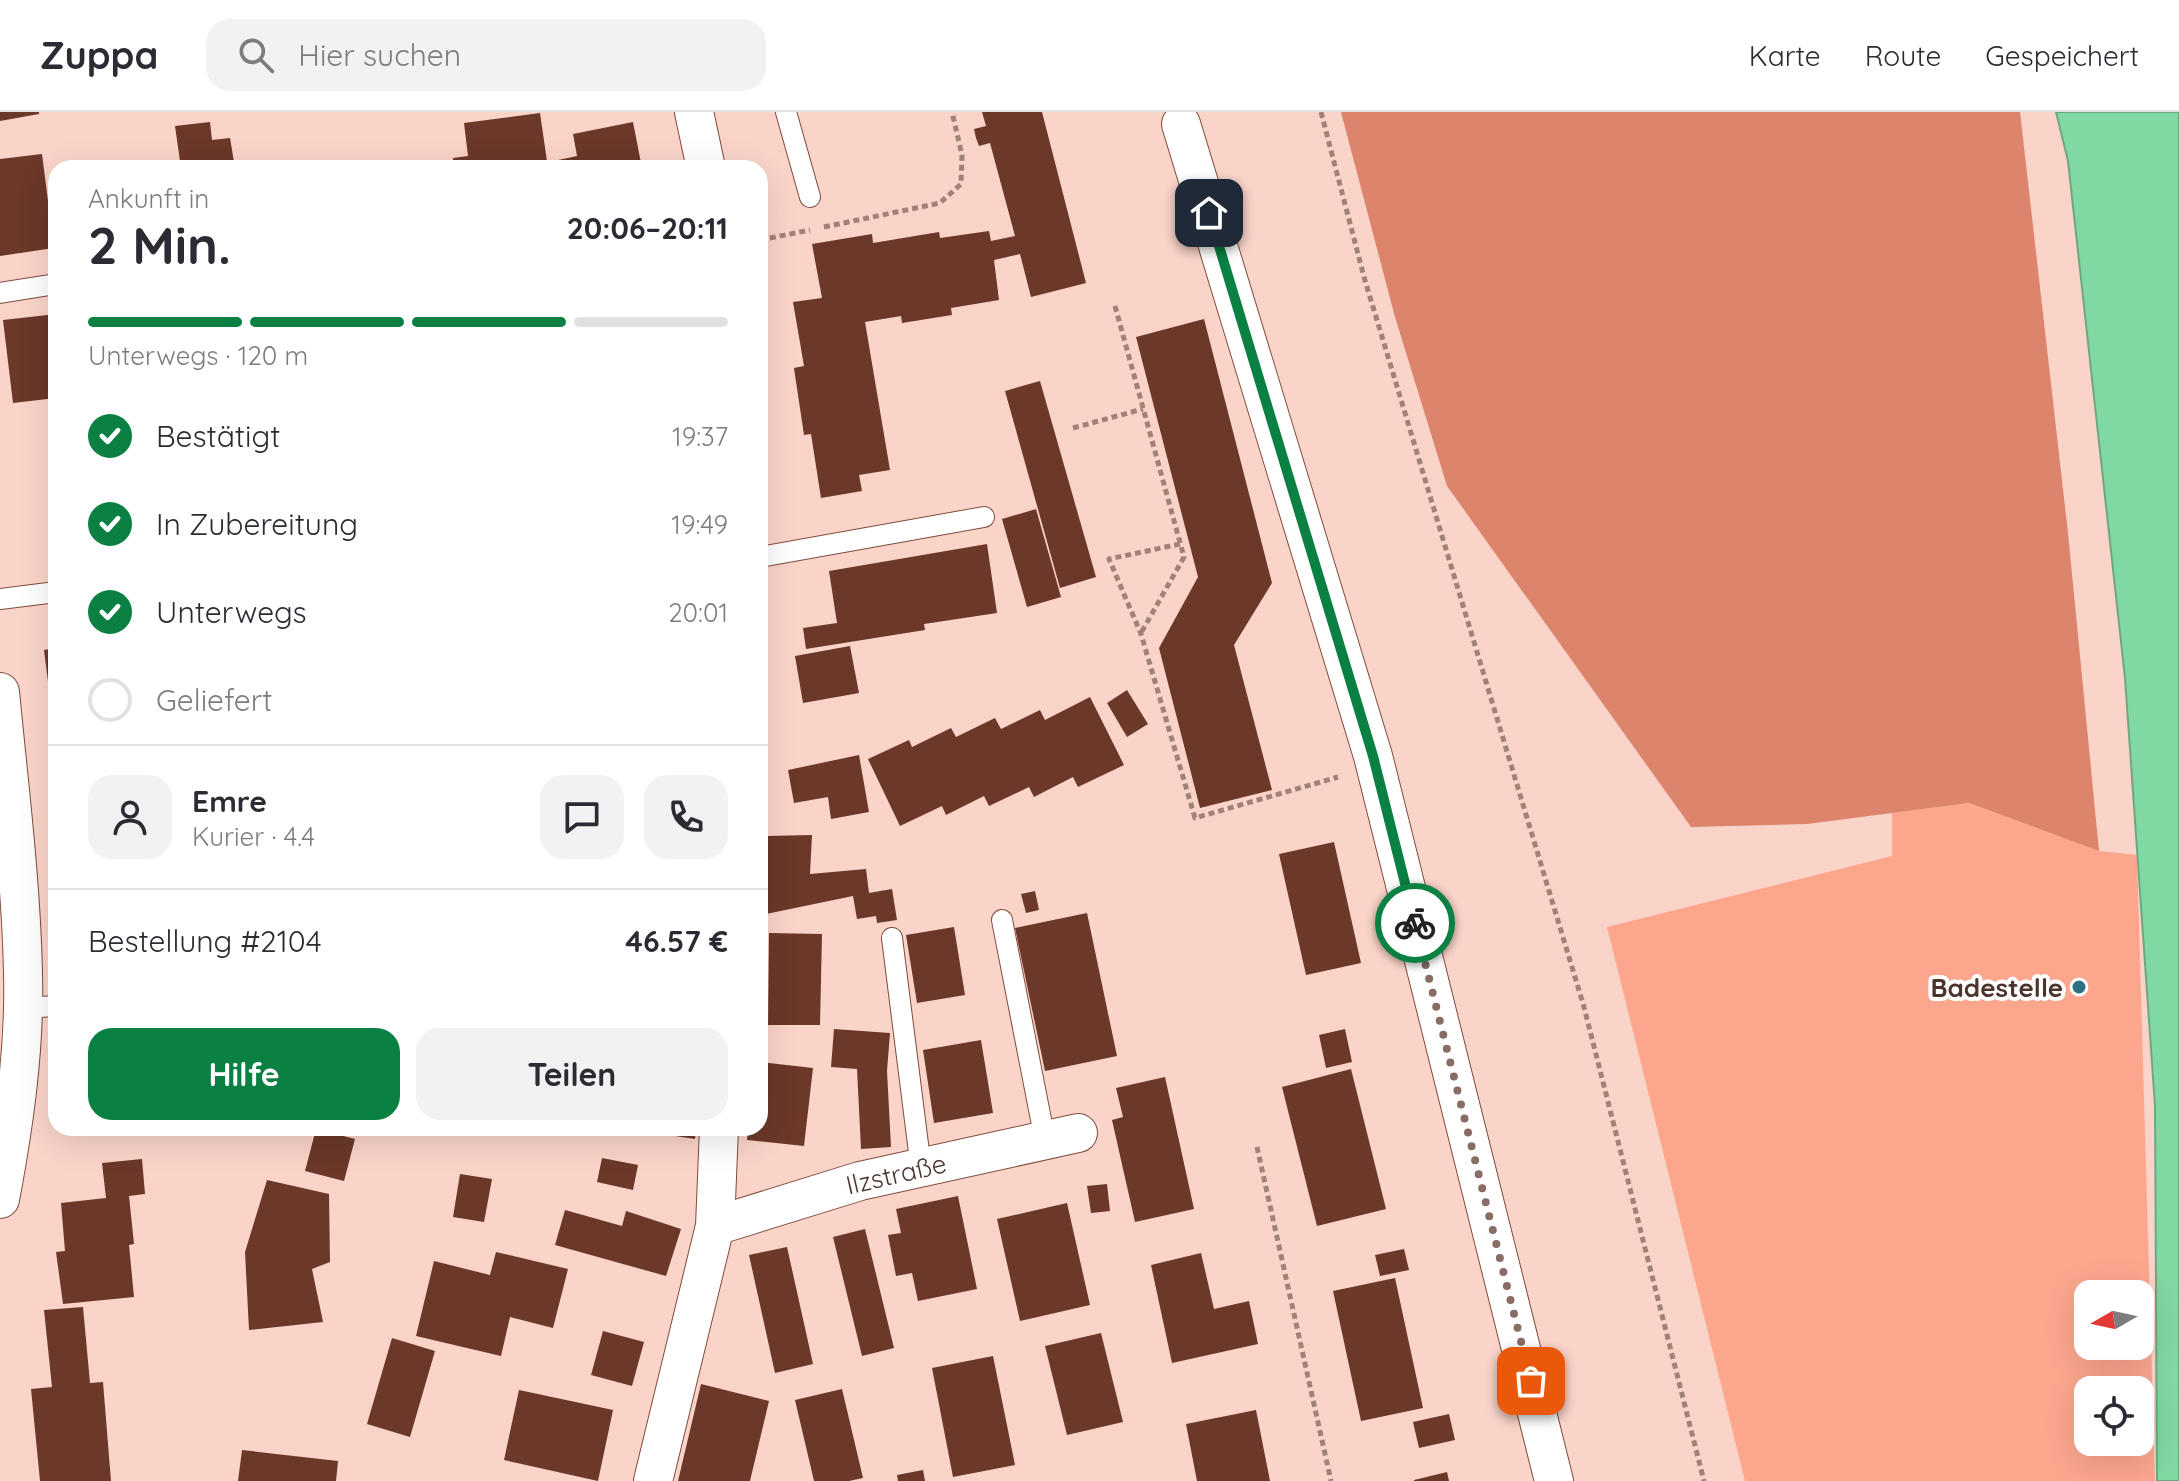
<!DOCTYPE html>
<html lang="de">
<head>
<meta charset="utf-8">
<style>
	body { margin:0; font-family:Quicksand,sans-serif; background:#f2f2f3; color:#2b2b33; height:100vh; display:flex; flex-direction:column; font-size:30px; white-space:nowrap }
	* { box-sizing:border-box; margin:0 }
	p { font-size:26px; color:#7c7c81 }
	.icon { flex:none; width:44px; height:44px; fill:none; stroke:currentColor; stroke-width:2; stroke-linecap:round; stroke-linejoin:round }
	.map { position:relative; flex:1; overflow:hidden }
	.side { position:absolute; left:48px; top:48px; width:720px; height:976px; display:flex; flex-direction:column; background:#fff; border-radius:24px; box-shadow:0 8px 32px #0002 }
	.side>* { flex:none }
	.needle { width:52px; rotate:261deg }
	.tools { position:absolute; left:2074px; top:1168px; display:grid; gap:16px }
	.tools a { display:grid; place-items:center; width:80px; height:80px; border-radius:16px; background:#fff; box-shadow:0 8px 32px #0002; font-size:40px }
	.pin { position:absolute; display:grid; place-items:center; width:68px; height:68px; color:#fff; margin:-34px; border-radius:16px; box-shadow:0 4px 12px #0006 }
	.courier { position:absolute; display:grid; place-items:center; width:80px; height:80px; margin:-40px; border:6px solid #0b8043; border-radius:50%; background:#fff; color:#222; box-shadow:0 2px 10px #0007 }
	.head em { font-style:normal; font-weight:700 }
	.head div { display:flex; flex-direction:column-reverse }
	.head { display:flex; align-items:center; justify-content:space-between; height:136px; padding:0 40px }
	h1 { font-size:52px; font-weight:700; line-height:60px }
	.bar { display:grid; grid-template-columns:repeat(4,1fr); gap:12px 8px; align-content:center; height:96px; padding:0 40px }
	.bar i { height:10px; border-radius:6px; background:#e1e1e2 }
	.bar .on { background:#0b8043 }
	.bar p { grid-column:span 4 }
	.line { display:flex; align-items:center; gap:20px; padding:0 40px; border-top:2px solid #e1e1e2 }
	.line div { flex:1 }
	.round { display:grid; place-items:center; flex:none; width:84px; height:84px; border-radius:24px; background:#f2f2f3 }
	ol { padding:0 40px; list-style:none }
	li { display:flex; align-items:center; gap:24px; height:88px }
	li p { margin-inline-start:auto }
	li .icon { padding:8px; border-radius:50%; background:#0b8043; color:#fff; stroke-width:4 }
	li:last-child { color:#7c7c81 }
	li i { width:44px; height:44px; border:4px solid #e1e1e2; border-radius:50% }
	.button { display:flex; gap:16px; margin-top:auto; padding:16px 40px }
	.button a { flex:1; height:92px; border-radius:24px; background:#0b8043; color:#fff; font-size:32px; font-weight:700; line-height:92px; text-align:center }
	.button a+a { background:#f2f2f3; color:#2b2b33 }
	header { display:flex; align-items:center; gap:48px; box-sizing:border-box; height:112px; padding:0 40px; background:#fff; border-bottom:2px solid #e1e1e2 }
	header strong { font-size:38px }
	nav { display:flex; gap:44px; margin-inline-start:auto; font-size:28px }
	.search { width:560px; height:72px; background:#f2f2f3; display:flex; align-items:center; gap:20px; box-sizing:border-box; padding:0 28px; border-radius:24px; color:#7c7c81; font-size:30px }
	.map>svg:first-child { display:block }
</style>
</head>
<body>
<header>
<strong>Zuppa</strong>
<div class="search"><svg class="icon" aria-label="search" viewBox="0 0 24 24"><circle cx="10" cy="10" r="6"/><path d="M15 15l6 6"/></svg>Hier suchen</div>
<nav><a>Karte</a><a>Route</a><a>Gespeichert</a></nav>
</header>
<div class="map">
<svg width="2179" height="1369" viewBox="0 0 2179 1369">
	<rect width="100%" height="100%" fill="#fad4c9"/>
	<path fill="#fca68e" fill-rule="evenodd" d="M1969 691 2099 739 2137 743 2155 1369H1745L1607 815 1892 744V701ZM2088 1182H2140V1234H2088ZM2088 1278H2140V1330H2088Z"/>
	<path fill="#dc846c" d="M1341 0H2020L2068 421 2099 739 1969 691 1807 712 1691 715 1447 374 1395 205Z"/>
	<path fill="#80d8a3" stroke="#70a780" stroke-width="2" d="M2056 0H2179V1369H2157L2155 994 2125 566 2068 49Z"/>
	<path fill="#6b382a" d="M0 0H39V2L0 9Z
		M982 0H1042L1086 171 1031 185 1020 142 994 148 999 188 951 196 952 203 902 211 901 204 865 210 890 358 859 363 862 379 821 386 811 322 804 323 794 256 804 254 793 190 822 186 812 132 872 122 873 131 939 120 940 126 989 119 991 129 1015 124 990 31 979 34 976 26 974 17 986 14Z
		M540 1 548 56H454L453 46 468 44 464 11Z
		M210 10 212 28 230 26 235 56H181L175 14Z
		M633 10 642 56H560L558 48 577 44 573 22Z
		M42 42 54 136 0 144V47Z
		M56 202V286L13 291 3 208Z
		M1204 207 1272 471 1234 533 1272 678 1200 696 1159 536 1198 465 1136 225Z
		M1040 269 1096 465 1060 476 1005 279Z
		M1036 397 1061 485 1027 495 1002 407Z
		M987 432 997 501 924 512 925 518 806 537 803 516 837 511 829 459Z
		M850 534 859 581 803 591 795 544Z
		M56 536V617H54L44 538Z
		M1127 578 1148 612 1127 625 1107 591Z
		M1090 585 1124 653 1078 675 1073 665 1034 685 1029 675 989 694 984 684 946 703 942 694 900 714 868 647 909 628 912 635 951 616 956 625 995 606 1001 617 1040 598 1045 608Z
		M859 643 869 700 831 707 828 685 794 691 788 658Z
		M812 723 810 762 866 757 869 781 892 777 897 808 877 811 876 804 857 807 853 784 766 802 768 724Z
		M1334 730 1361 851 1306 863 1279 742Z
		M1035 779 1039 798 1026 801 1021 782Z
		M1087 801 1117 944 1045 959 1015 816Z
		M954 815 965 883 917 891 906 823Z
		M769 821 822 822 820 913H768Z
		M834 917 890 921 887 959 891 1035 861 1037 857 957 831 955Z
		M1345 917 1352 950 1326 956 1319 923Z
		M981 928 993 1001 934 1011 923 938Z
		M760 950 813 956 804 1034 747 1028 748 1016H760Z
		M1351 957 1386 1097 1317 1114 1282 975Z
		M1165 965 1194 1097 1135 1110 1112 1008 1123 1005 1116 976Z
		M622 1016H696L695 1027Z
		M316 1017 355 1027 344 1069 305 1059Z
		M602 1046 638 1053 633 1078 597 1070Z
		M142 1047 145 1082 129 1084 134 1132 129 1133 134 1185 63 1192 56 1140 65 1139 61 1091 106 1086 102 1051Z
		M460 1062 492 1067 484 1110 453 1105Z
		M267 1068 329 1082 330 1150 312 1157 323 1210 249 1218 245 1140Z
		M1107 1072 1110 1099 1091 1101 1087 1074Z
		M958 1084 977 1177 918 1189 912 1161 896 1164 888 1123 901 1121 896 1097Z
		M1067 1091 1090 1193 1020 1209 997 1107Z
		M565 1098 622 1114 626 1099 681 1117 666 1164 555 1133Z
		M865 1117 894 1236 862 1244 833 1125Z
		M787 1135 813 1252 775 1261 749 1143Z
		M1404 1137 1409 1158 1380 1164 1375 1143Z
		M496 1140 568 1157 553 1216 510 1205 501 1244 416 1224 434 1149 490 1163Z
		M1201 1141 1214 1197 1249 1189 1258 1232 1172 1251 1151 1153Z
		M1395 1166 1423 1296 1361 1309 1333 1179Z
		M83 1195 90 1271 103 1270 111 1369H40L31 1277 52 1275 44 1198Z
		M603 1219 644 1230 632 1274 591 1263Z
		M1101 1221 1123 1310 1067 1323 1045 1234Z
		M392 1226 435 1239 410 1325 367 1312Z
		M993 1244 1015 1353 953 1365 932 1256Z
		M701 1272 769 1289 750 1369H678Z
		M842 1277 863 1366 849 1369H814L795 1288Z
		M519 1278 613 1298 598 1369 504 1348Z
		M1256 1298 1270 1369H1197L1186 1312Z
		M1449 1302 1455 1328 1419 1336 1413 1310Z
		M242 1338 338 1349 336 1369H238Z
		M923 1358 925 1369H898L897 1363Z
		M1447 1360 1449 1369H1414V1368Z"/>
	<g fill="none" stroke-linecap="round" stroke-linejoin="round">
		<g stroke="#804b3d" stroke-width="22">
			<path id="service" d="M786 0 810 85
				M0 181 56 172
				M760 445 984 405
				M0 487 56 480
				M1002 808 1045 1028
				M892 826 921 1056
				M22 896 56 894"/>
		</g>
		<g stroke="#804b3d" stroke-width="40">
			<path id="minor" d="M694 0 706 56
				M1181 12 1373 644 1554 1369
				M0 580C9 674 21 767 23 861 25 937 14 1013 0 1087
				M715 1114 860 1069 1078 1021
				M653 1369 715 1114 719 1016"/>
		</g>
		<path stroke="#a18279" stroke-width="5" stroke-dasharray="6 4" stroke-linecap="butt" d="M1321 0 1364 165 1584 895 1704 1369
			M824 115 940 91 961 72 962 43 952 0
			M760 128 810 118
			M1115 194 1184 445 1141 521
			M1073 316 1143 297
			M1180 432 1109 447 1141 522 1195 706 1338 665
			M1257 1035 1331 1369"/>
		<use href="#service" stroke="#fff" stroke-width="20"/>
		<use href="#minor" stroke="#fff" stroke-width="38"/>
	</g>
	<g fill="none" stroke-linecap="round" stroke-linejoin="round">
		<path stroke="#896c64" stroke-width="8" stroke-dasharray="0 14.4" d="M1415 811 1531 1269"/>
		<path stroke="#0b8043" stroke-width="10" d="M1209 101 1373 644 1415 811"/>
	</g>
	<circle fill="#2e7282" stroke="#fefefe" stroke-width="3" cx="2079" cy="875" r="8"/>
	<g text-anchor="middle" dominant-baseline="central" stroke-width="8" stroke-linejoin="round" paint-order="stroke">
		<g font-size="26" font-weight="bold" fill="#4c342d" stroke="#fefefe" text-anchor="end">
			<text x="2063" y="875">Badestelle</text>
		</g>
		<g font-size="26" fill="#4c342d" stroke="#fefefe">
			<text transform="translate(896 1062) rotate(-13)">Ilzstraße</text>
		</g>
	</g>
</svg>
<div class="tools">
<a><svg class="needle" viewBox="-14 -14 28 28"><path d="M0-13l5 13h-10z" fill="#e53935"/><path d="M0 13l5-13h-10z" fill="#7c7c81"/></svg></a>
<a><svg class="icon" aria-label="locate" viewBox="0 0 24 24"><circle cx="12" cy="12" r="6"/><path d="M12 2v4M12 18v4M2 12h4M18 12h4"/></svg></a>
</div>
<div class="pin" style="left:1531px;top:1269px;background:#ea580c"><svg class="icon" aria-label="bag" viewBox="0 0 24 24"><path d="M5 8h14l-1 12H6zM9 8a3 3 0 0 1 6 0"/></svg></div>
<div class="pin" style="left:1209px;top:101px;background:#1f2937"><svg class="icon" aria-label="home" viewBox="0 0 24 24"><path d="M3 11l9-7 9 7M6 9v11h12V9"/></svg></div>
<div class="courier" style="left:1415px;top:811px"><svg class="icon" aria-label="bike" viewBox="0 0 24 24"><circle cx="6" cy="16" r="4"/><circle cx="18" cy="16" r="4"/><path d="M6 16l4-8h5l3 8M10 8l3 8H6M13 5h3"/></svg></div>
<section class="side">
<div class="head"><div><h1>2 Min.</h1><p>Ankunft in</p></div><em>20:06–20:11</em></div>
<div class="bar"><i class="on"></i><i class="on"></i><i class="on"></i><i></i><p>Unterwegs · 120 m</p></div>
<ol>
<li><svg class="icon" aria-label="check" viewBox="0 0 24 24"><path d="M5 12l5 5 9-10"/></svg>Bestätigt<p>19:37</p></li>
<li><svg class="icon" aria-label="check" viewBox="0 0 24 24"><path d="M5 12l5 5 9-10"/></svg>In Zubereitung<p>19:49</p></li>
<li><svg class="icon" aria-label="check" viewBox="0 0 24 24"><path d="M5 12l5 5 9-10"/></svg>Unterwegs<p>20:01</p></li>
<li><i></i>Geliefert</li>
</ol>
<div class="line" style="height:144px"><a class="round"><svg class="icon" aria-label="person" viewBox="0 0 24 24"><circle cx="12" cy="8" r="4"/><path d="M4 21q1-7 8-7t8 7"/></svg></a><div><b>Emre</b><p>Kurier · 4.4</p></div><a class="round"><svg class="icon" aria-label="chat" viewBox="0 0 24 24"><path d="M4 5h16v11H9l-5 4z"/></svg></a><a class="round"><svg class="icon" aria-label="phone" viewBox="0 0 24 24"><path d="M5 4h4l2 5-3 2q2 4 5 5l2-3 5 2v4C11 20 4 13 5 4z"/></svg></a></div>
<div class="line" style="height:104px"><div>Bestellung #2104</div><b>46.57 €</b></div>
<div class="button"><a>Hilfe</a><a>Teilen</a></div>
</section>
</div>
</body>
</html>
